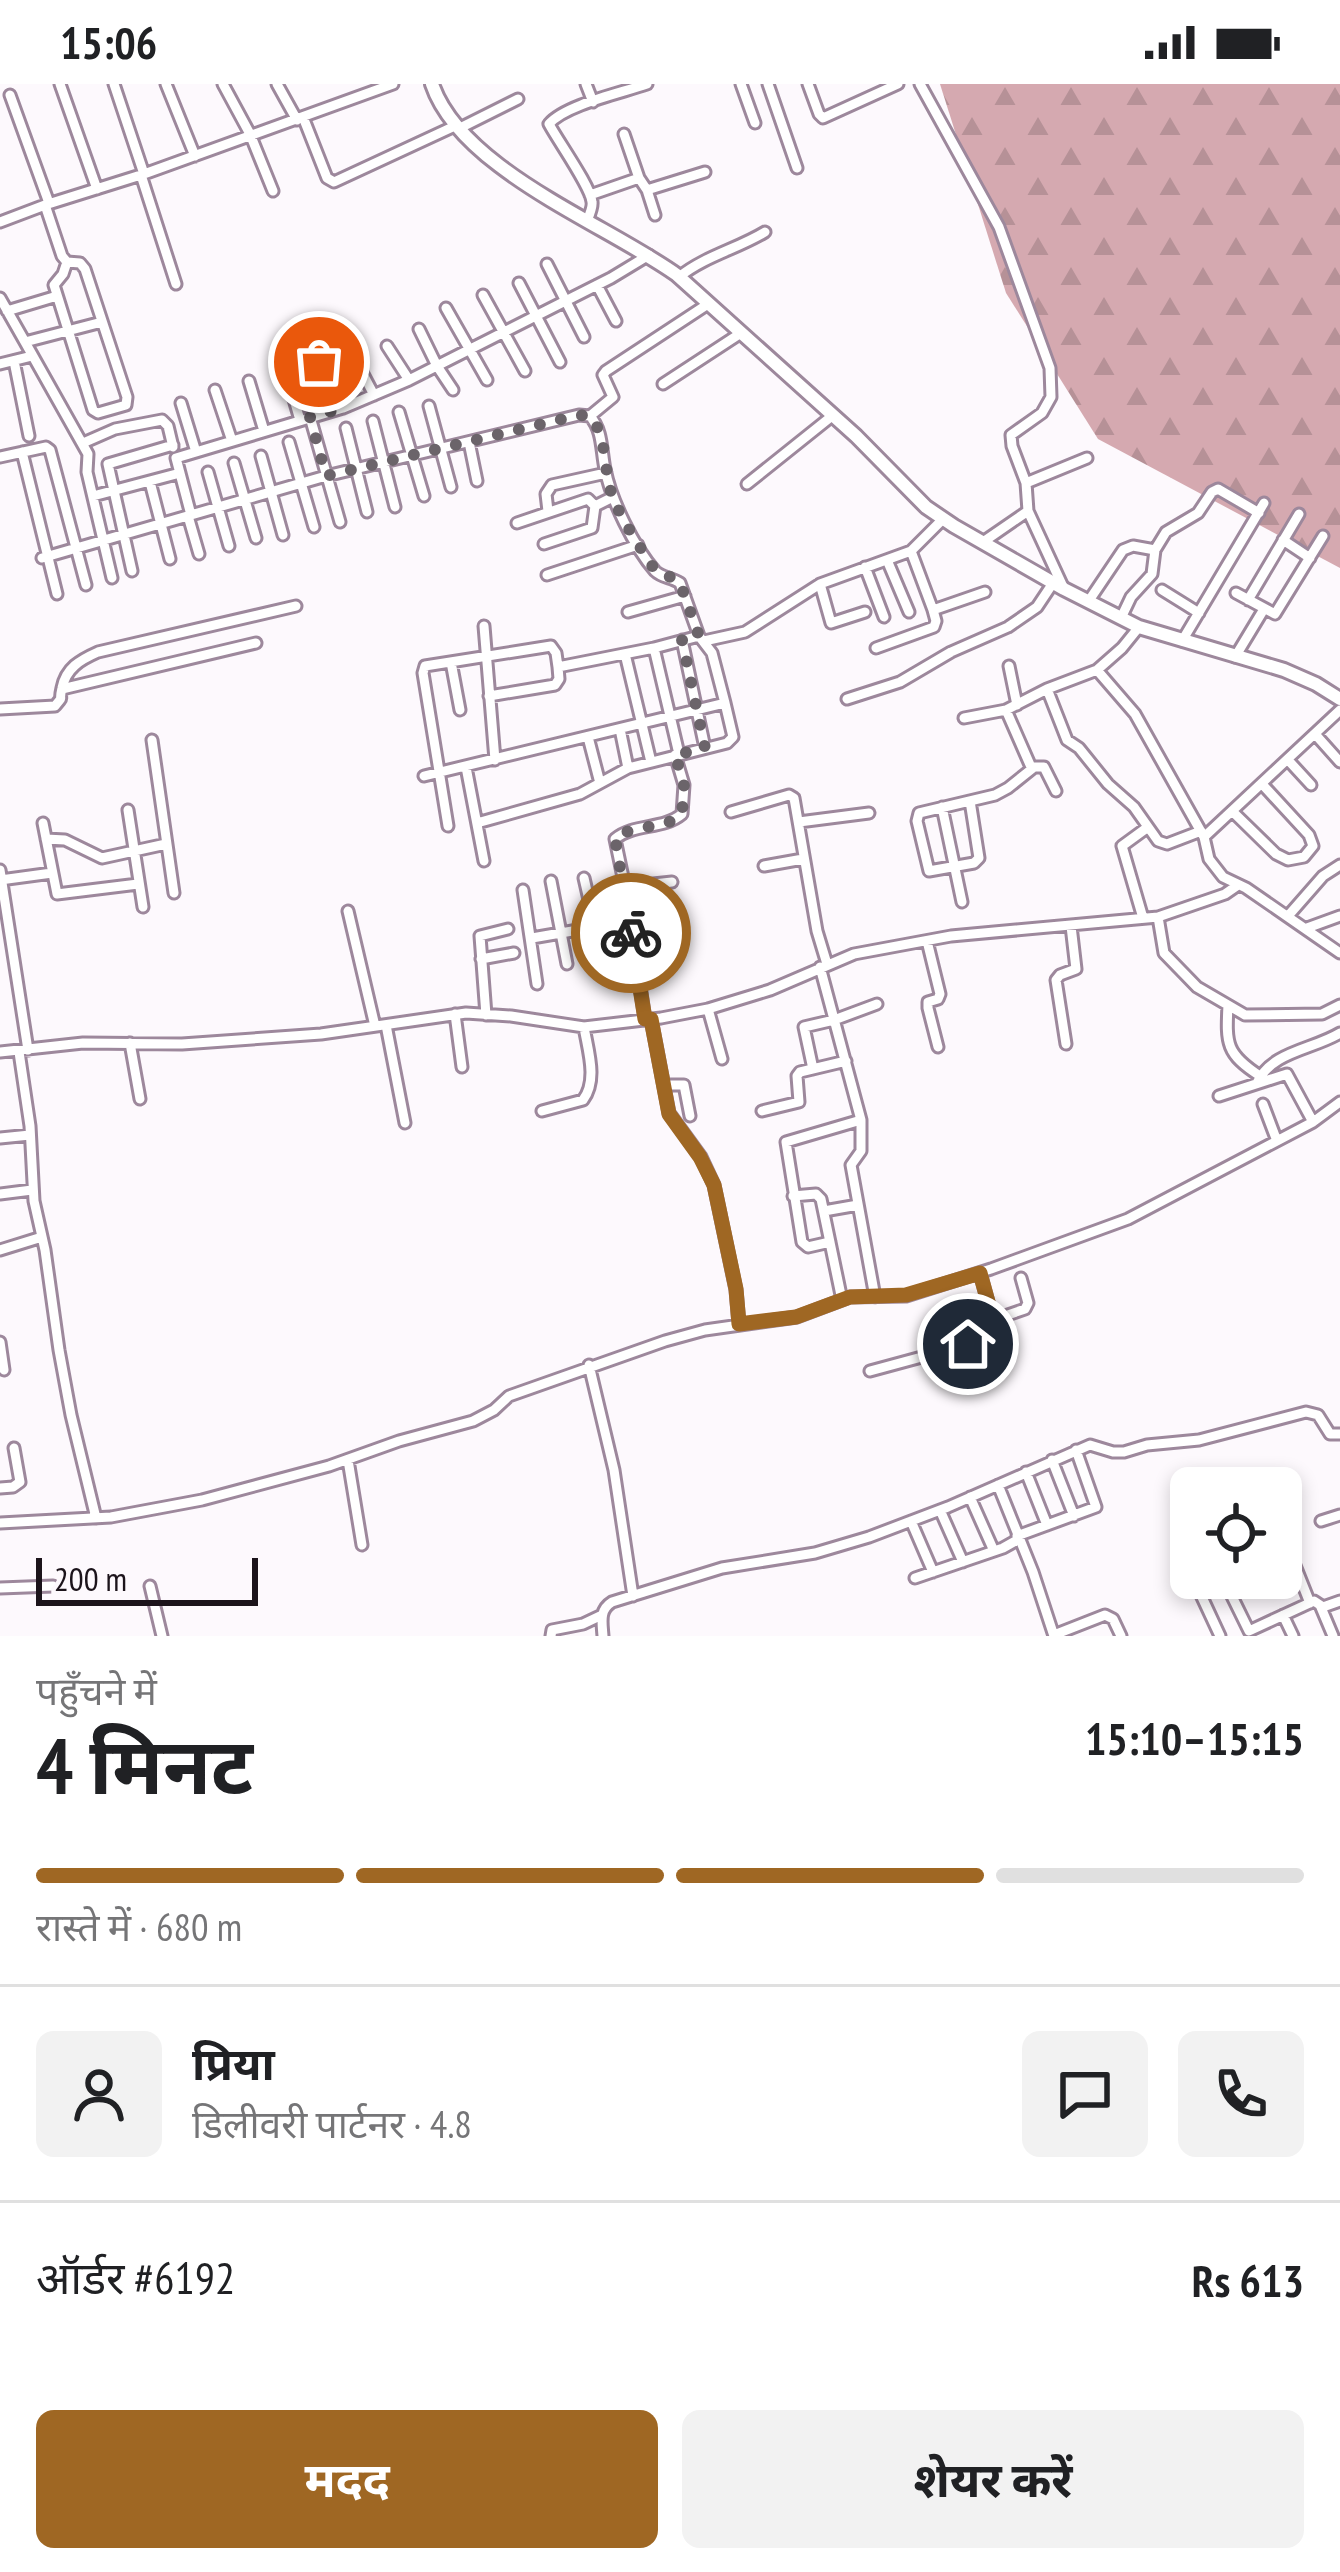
<!DOCTYPE html>
<html lang="hi">
<head>
<meta charset="utf-8">
<style>
	body { margin:0; font-family:"PT Sans Narrow","Noto Sans Devanagari",sans-serif; background:#f2f2f2; color:#202124; height:100vh; display:flex; flex-direction:column; font-size:45px; white-space:nowrap }
	* { box-sizing:border-box; margin:0 }
	p { font-size:39px; color:#757577 }
	.icon { flex:none; width:66px; height:66px; fill:none; stroke:currentColor; stroke-width:2; stroke-linecap:round; stroke-linejoin:round }
	.map { position:relative; height:1552px; overflow:hidden }
	.sheet { display:flex; flex-direction:column; background:#fff; flex:1 }
	.sheet>* { flex:none }
	.fabs { position:absolute; left:1170px; top:1383px; display:grid; gap:24px }
	.fabs a { display:grid; place-items:center; width:132px; height:132px; border-radius:18px; background:#fff; box-shadow:0 6px 18px #0003; font-size:60px }
	.scale { position:absolute; left:36px; bottom:30px; width:222px; box-sizing:border-box; padding-left:12px; border:6px solid #1c141b; border-top:0; font-size:33px; line-height:42px; white-space:nowrap; color:#1c141b; -webkit-text-stroke:9px #fdf9fd; paint-order:stroke }
	.pin { position:absolute; display:grid; place-items:center; width:102px; height:102px; color:#fff; margin:-51px; border:6px solid #fff; border-radius:50%; box-shadow:0 3px 12px #0007 }
	.courier { position:absolute; display:grid; place-items:center; width:120px; height:120px; margin:-60px; border:9px solid #9f6723; border-radius:50%; background:#fff; color:#222; box-shadow:0 3px 15px #0007 }
	.overview em { font-style:normal; font-weight:700 }
	.overview div { display:flex; flex-direction:column-reverse }
	.overview { display:flex; align-items:center; justify-content:space-between; height:204px; padding:0 36px }
	h1 { font-size:78px; font-weight:700; line-height:90px }
	.bar { display:grid; grid-template-columns:repeat(4,1fr); gap:18px 12px; align-content:center; height:144px; padding:0 36px }
	.bar i { height:15px; border-radius:9px; background:#e0e0e0 }
	.bar .on { background:#9f6723 }
	.bar p { grid-column:span 4 }
	.line { display:flex; align-items:center; gap:30px; padding:0 36px; border-top:3px solid #e0e0e0 }
	.line div { flex:1 }
	.round { display:grid; place-items:center; flex:none; width:126px; height:126px; border-radius:18px; background:#f2f2f2 }
	.action { display:flex; gap:24px; margin-top:auto; padding:24px 36px }
	.action a { flex:1; height:138px; border-radius:18px; background:#9f6723; color:#fff; font-size:48px; font-weight:700; line-height:138px; text-align:center }
	.action a+a { background:#f2f2f2; color:#202124 }
	.status { display:flex; justify-content:space-between; align-items:center; height:84px; padding:0 60px; background:#fff; direction:ltr }
	.status svg { height:33px; fill:currentColor }
	.map>svg:first-child { display:block }
</style>
</head>
<body>
<div class="status"><b>15:06</b><svg viewBox="0 0 49 12"><path d="M0 12V9h3v3zM5 12V6h3v6zM10 12V3h3v9zM15 12V0h3v12zM26 1h20v11H26zM47 4h2v5h-2z"/></svg></div>
<div class="map">
<svg width="1340" height="1552" viewBox="0 0 1340 1552">
	<defs>
		<pattern id="forest-firs" width="22" height="20" patternUnits="userSpaceOnUse" patternTransform="scale(3)"><rect width="22" height="20" fill="#d5a9b0"/><path d="M5 1l3.5 6h-7zM16 11l3.5 6h-7z" fill="#b69197"/></pattern>
	</defs>
	<rect width="100%" height="100%" fill="#fdf9fd"/>
	<path fill="url(#forest-firs)" d="M940 0H1340V484L1098 355 1006 209Z"/>
	<g fill="none" stroke-linecap="round" stroke-linejoin="round">
		<g stroke="#9d889c" stroke-width="15">
			<path id="street" d="M60 0 97 105
				M114 0 144 90
				M166 0 195 72
				M223 0 250 50 273 107
				M277 0 297 36
				M586 0 593 18
				M741 0 755 39
				M768 0 797 84
				M808 0 819 30 823 34 898 0
				M920 0 999 143 1050 284 1051 313 1042 329 1011 351 1012 362 1026 399
				M10 11 49 119
				M303 33 327 94 334 98 457 41
				M460 44 518 15
				M624 50 639 94
				M141 91 176 200
				M647 106 655 131
				M590 111 639 94 647 106 705 88
				M45 121 62 172 67 178 80 179 85 185 127 313 126 321 98 329 93 326 54 201 63 190 67 178
				M587 137C589 132 593 123 592 118 591 103 558 57 549 40 565 21 621 9 647 0
				M0 138 45 121 144 90 393 0
				M547 180 584 253
				M679 193C705 172 737 165 765 148
				M519 199 560 278
				M597 201 616 237
				M483 211 525 287
				M0 214 25 258 102 238
				M446 224 487 296
				M7 227 57 212
				M419 245 437 282 453 306
				M25 258 88 370 87 388 112 494
				M387 262 409 296
				M355 275 374 311
				M14 277 29 352
				M319 278 343 324
				M0 280 32 272
				M285 285 300 336
				M249 297 264 347
				M663 300 741 249
				M215 306 232 357
				M181 319 196 368
				M429 322 451 403
				M399 328 424 412
				M590 332 613 313 603 291 606 287 708 220
				M310 333 340 438
				M373 337 395 423
				M346 344 367 428
				M289 358 314 443
				M469 358 477 397
				M83 359 115 345 162 336 168 342 173 363
				M22 368 57 510
				M261 372 283 451
				M0 373 46 363 50 366 86 501
				M234 379 256 454
				M208 388 229 462
				M150 398 170 475
				M747 400 832 332
				M93 412 180 389
				M548 427 546 410 552 401 606 389
				M1028 427 1026 399 1087 374
				M191 431 176 374 343 324 409 296 611 194 649 171
				M188 432 199 470
				M517 439 588 415 595 422
				M1283 456 1310 474
				M983 458 1028 427 1064 505
				M544 460 592 444 595 422 613 413
				M911 467 933 526 985 508
				M42 474 326 392 579 331 590 332C603 347 601 366 605 385 611 416 634 463 655 487 662 494 671 493 680 499L699 552 712 569 725 619 424 692
				M887 476 909 528
				M865 483 884 533
				M132 487 108 380 173 361
				M547 491 638 461
				M820 500 831 539 865 528
				M1162 506 1199 529
				M1236 509 1275 530 1323 452
				M1248 516 1299 430
				M1088 518 1123 466 1133 462 1155 466
				M628 528 685 512
				M1121 534 1131 513 1152 490 1155 466 1166 448 1198 429 1212 408 1218 405 1259 429
				M484 542 495 676
				M682 556 705 664
				M704 557 745 548 820 500 911 467 943 435
				M1182 557 1264 419
				M654 564 679 670
				M876 564 934 543 936 537 933 526
				M625 570 651 678
				M1235 573 1264 525
				M451 578 460 626
				M1009 582 1017 621
				M1097 586 1135 630 1204 753
				M62 605 256 559
				M1047 605 1067 656 1079 664 1108 700 1134 723 1158 757 1167 760 1201 747
				M489 612 555 601 559 595 558 583
				M847 615 900 598 951 568 1008 543 1037 523 1053 499
				M0 625 55 622C65 609 58 621 62 604 66 584 80 576 98 568L296 522
				M1006 626 1031 683H1044L1056 707
				M1340 626 1204 753 1209 775 1223 793 1246 804 1340 869
				M964 634 1006 626 1047 605 1097 586 1122 564 1139 543
				M620 645 628 684
				M1315 650 1340 678
				M588 653 600 699
				M152 656 174 809
				M1288 676 1311 701
				M466 683 484 777
				M970 717 979 774 974 779 929 787 917 737 919 729 995 711 1008 704 1033 684
				M942 723 962 818
				M128 726 143 823
				M1232 727 1276 770 1288 776 1304 773 1313 762 1309 751 1262 700
				M731 728 789 711 794 714 817 847 827 880
				M799 738 869 729
				M43 739 57 810 138 800
				M477 739 580 710 628 684 727 659 733 653 725 619
				M448 742 423 589 425 582 551 562 556 569 558 583 654 564 699 552
				M46 755 65 756 102 774 166 760
				M764 782 803 775
				M0 786 28 966
				M584 794 601 868
				M0 796 52 789
				M551 797 567 880
				M625 803 672 798
				M523 806 537 900
				M348 827 375 942
				M1288 832 1323 792 1340 781
				M1158 833 1164 869 1197 903 1245 931 1322 930 1340 921
				M1143 834 1122 762 1148 743
				M1307 844 1340 832
				M532 854 630 837
				M927 857 940 910 938 915 928 918V924L938 963
				M481 875 514 869
				M820 883 861 1036V1067L851 1081 875 1213
				M1228 921C1226 960 1226 970 1260 992
				M708 925 722 975
				M455 930 462 983
				M486 931 480 852 508 845
				M645 935 625 803 615 755C634 739 663 746 682 730L684 701 675 671
				M651 935 669 1029 701 1073 714 1101 736 1206 739 1240
				M386 941 405 1039
				M130 959 140 1015
				M1066 960 1056 896 1060 891 1076 885 1071 842
				M0 968 83 959 182 960 321 950 466 929 511 932 584 943 661 934 708 925 770 906 854 870 951 852 1158 833 1225 810 1238 801
				M19 968 30 1042 34 1117 45 1166 59 1266 71 1331 96 1434
				M813 985 804 943 834 936 877 920
				M1257 999C1272 967 1312 966 1340 949
				M664 1001H684L690 1032
				M1219 1012 1287 990 1313 1038
				M1263 1020 1277 1057
				M542 1027 583 1016C598 996 588 967 584 943
				M762 1027 799 1018 797 992 800 988 846 977
				M0 1054 30 1051
				M0 1110 32 1106
				M793 1112 816 1110 821 1115 842 1216
				M824 1127 858 1121
				M830 1158 808 1163 802 1158 786 1058 861 1036
				M0 1166 42 1153
				M980 1189 993 1236
				M0 1258 4 1286
				M589 1281 614 1386 633 1512
				M870 1287 966 1261 970 1244 1025 1225 1028 1219 1021 1194
				M348 1376 362 1461
				M1052 1376 1074 1432
				M1026 1388 1047 1441
				M998 1401 1033 1488 1054 1552
				M0 1404 13 1403 20 1398 14 1364
				M970 1413 994 1467
				M940 1426 963 1478
				M911 1437 933 1488
				M1321 1437 1340 1431
				M0 1439 111 1433 202 1416 329 1382 399 1357 473 1337 494 1326 509 1312 665 1257 705 1246 797 1233 850 1213 906 1212 991 1185 1128 1135 1313 1038 1340 1018
				M1017 1452 1096 1423 1076 1366
				M1288 1464 1310 1519
				M915 1494 1003 1464 1019 1455
				M1223 1494 1249 1547 1314 1517 1323 1523 1340 1517
				M150 1502 162 1552
				M0 1504 53 1502
				M1231 1509 1256 1498
				M1201 1511 1220 1552
				M1320 1521 1333 1552
				M1283 1531 1293 1552
				M1054 1551 1105 1531 1113 1535 1121 1552
				M551 1552 552 1546 583 1540 602 1531
				M603 1552C602 1538 599 1526 612 1518L722 1484 815 1469 869 1453 948 1423 1090 1361 1113 1368H1124L1147 1361 1199 1356 1306 1328 1318 1331 1330 1350H1340"/>
		</g>
		<g stroke="#9d889c" stroke-width="18">
			<path id="secondary" d="M432 0C461 86 606 140 677 191L856 352 926 423 954 442 1064 505 1139 543 1284 586 1316 600 1340 615"/>
		</g>
		<use href="#street" stroke="#fff" stroke-width="9"/>
		<use href="#secondary" stroke="#fff" stroke-width="12"/>
	</g>
	<g fill="none" stroke-linecap="round" stroke-linejoin="round">
		<path stroke="#6b646a" stroke-width="12" stroke-dasharray="0 21.6" d="M319 278 343 324 310 333 326 392 579 331 590 332C608 353 603 388 613 414 624 440 641 464 656 488L676 495 680 499 699 552 682 556 705 664 675 671 684 700 682 730C664 747 634 739 615 754L631 849"/>
		<path stroke="#9f6723" stroke-width="15" d="M631 849 645 935H651L669 1030 700 1073 714 1101 736 1205 739 1240 796 1233 850 1213 906 1211 980 1189 993 1236 970 1244 968 1260"/>
	</g>
</svg>
<div class="fabs">
<a><svg class="icon" aria-label="locate" viewBox="0 0 24 24"><circle cx="12" cy="12" r="6"/><path d="M12 2v4M12 18v4M2 12h4M18 12h4"/></svg></a>
</div>
<div class="scale">200 m</div>
<div class="pin" style="left:319px;top:278px;background:#ea580c"><svg class="icon" aria-label="bag" viewBox="0 0 24 24"><path d="M5 8h14l-1 12H6zM9 8a3 3 0 0 1 6 0"/></svg></div>
<div class="pin" style="left:968px;top:1260px;background:#1f2937"><svg class="icon" aria-label="home" viewBox="0 0 24 24"><path d="M3 11l9-7 9 7M6 9v11h12V9"/></svg></div>
<div class="courier" style="left:631px;top:849px"><svg class="icon" aria-label="bike" viewBox="0 0 24 24"><circle cx="6" cy="16" r="4"/><circle cx="18" cy="16" r="4"/><path d="M6 16l4-8h5l3 8M10 8l3 8H6M13 5h3"/></svg></div>
</div>
<section class="sheet">
<div class="overview"><div><h1>4 मिनट</h1><p>पहुँचने में</p></div><em>15:10–15:15</em></div>
<div class="bar"><i class="on"></i><i class="on"></i><i class="on"></i><i></i><p>रास्ते में · 680 m</p></div>
<div class="line" style="height:216px"><a class="round"><svg class="icon" aria-label="person" viewBox="0 0 24 24"><circle cx="12" cy="8" r="4"/><path d="M4 21q1-7 8-7t8 7"/></svg></a><div><b>प्रिया</b><p>डिलीवरी पार्टनर · 4.8</p></div><a class="round"><svg class="icon" aria-label="chat" viewBox="0 0 24 24"><path d="M4 5h16v11H9l-5 4z"/></svg></a><a class="round"><svg class="icon" aria-label="phone" viewBox="0 0 24 24"><path d="M5 4h4l2 5-3 2q2 4 5 5l2-3 5 2v4C11 20 4 13 5 4z"/></svg></a></div>
<div class="line" style="height:156px"><div>ऑर्डर #6192</div><b>Rs 613</b></div>
<div class="action"><a>मदद</a><a>शेयर करें</a></div>
</section>
</body>
</html>
